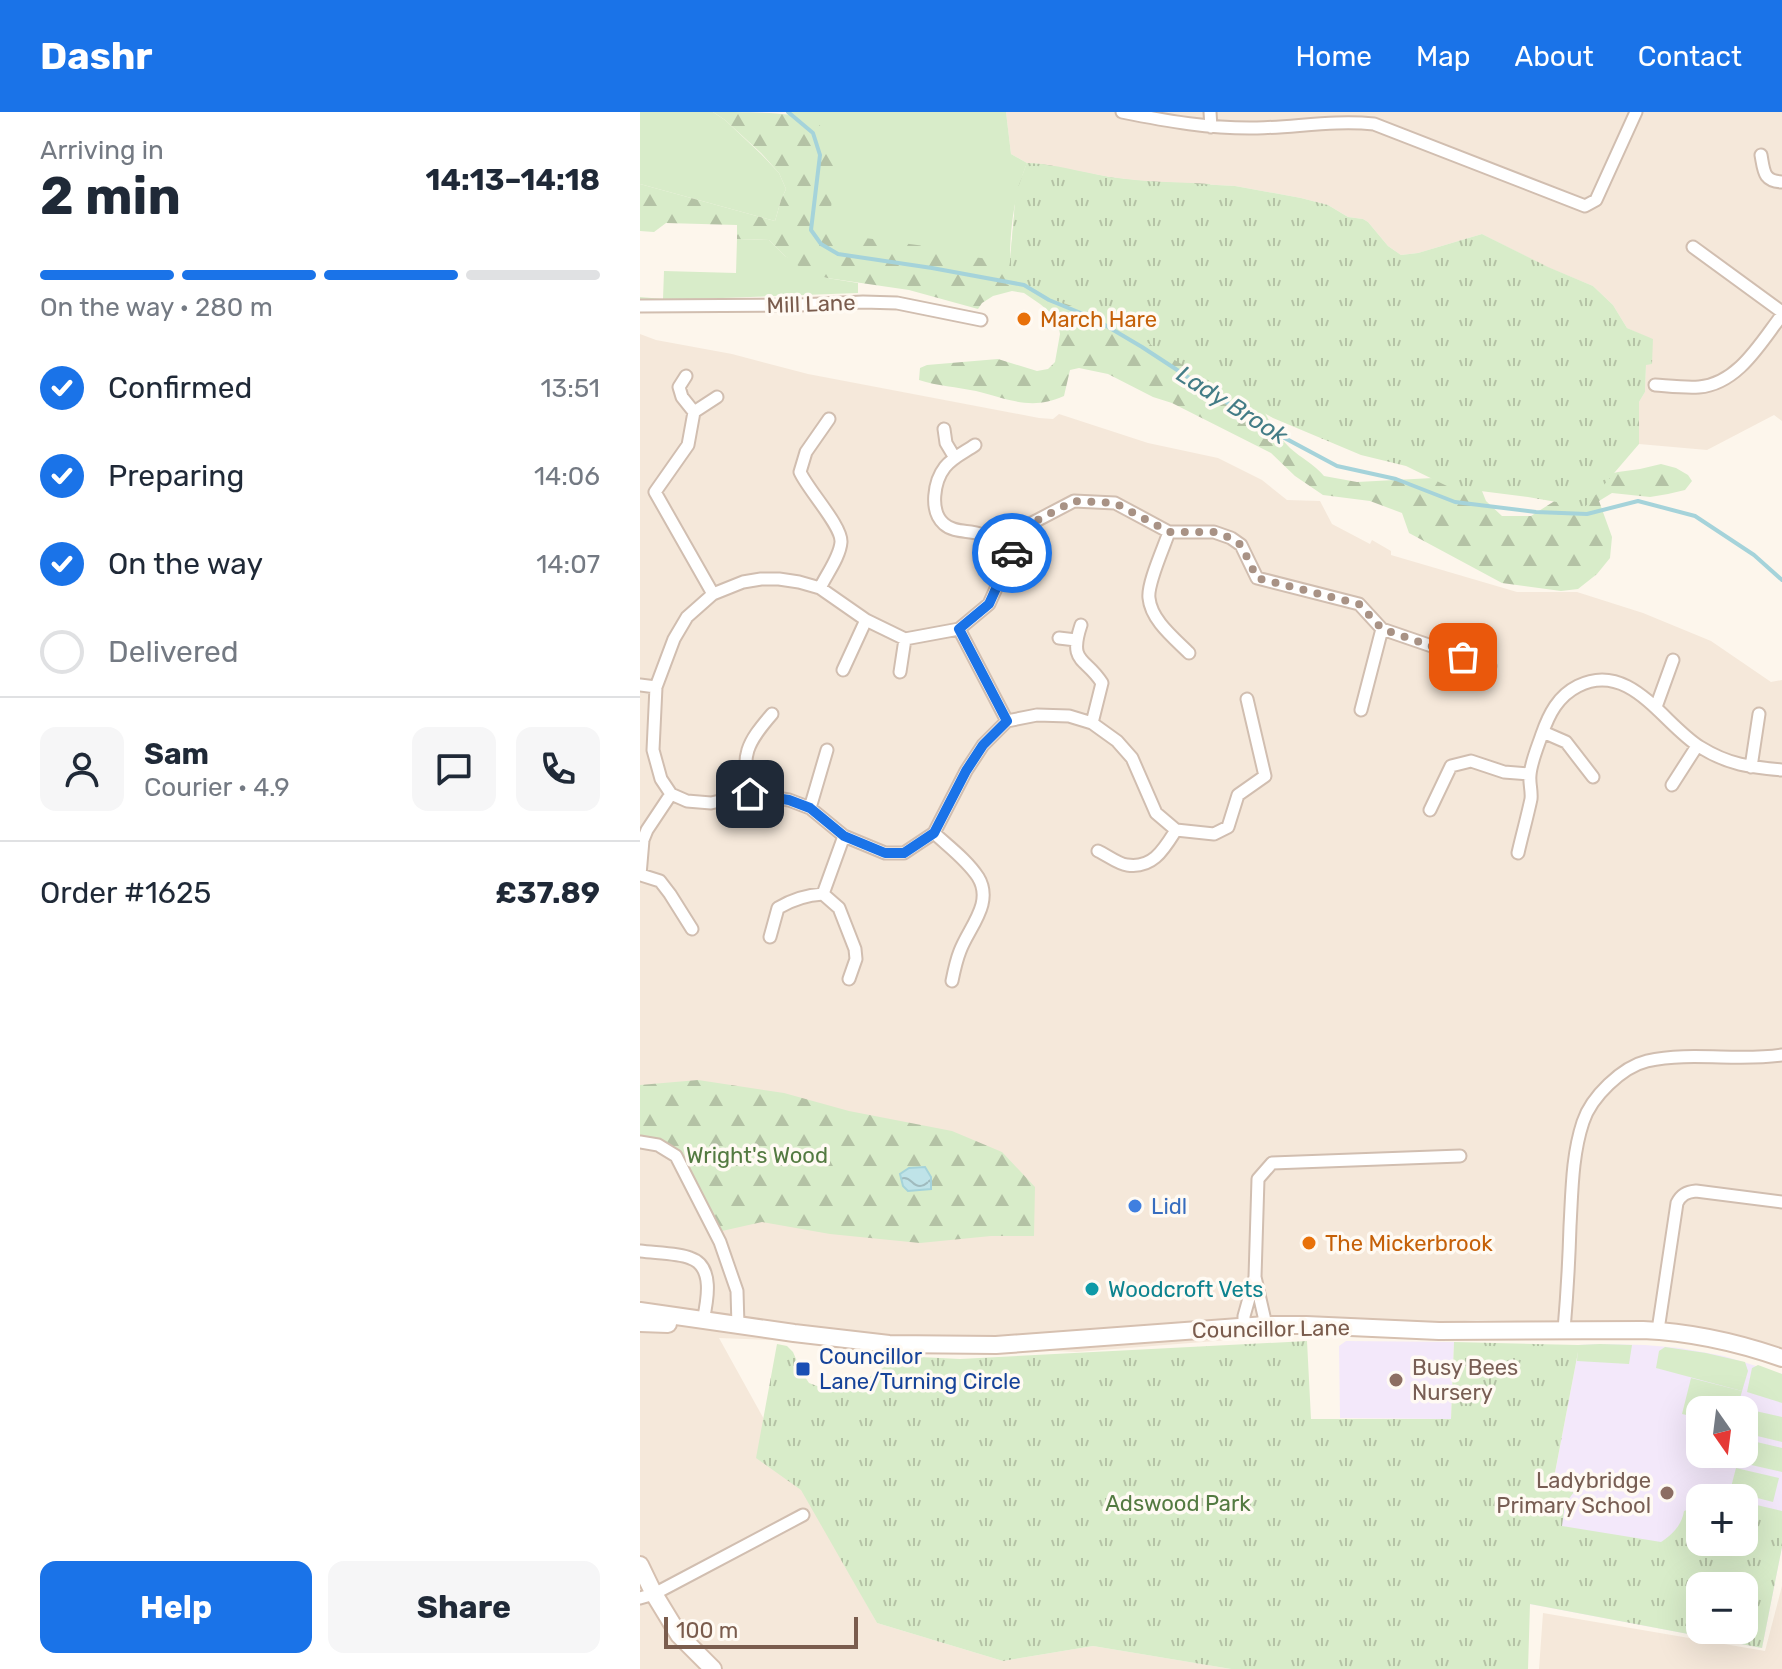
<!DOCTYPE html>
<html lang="en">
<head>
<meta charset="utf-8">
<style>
	body { margin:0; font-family:Rubik,sans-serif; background:#f6f6f7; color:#1f2937; height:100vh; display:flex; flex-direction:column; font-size:30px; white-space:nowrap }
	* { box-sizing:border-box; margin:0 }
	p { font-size:26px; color:#747a83 }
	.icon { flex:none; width:44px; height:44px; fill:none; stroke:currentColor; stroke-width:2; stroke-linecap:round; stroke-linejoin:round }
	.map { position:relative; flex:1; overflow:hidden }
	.panel { display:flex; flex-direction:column; background:#fff; width:640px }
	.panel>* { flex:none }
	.needle { width:52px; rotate:166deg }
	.tools { position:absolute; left:1046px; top:1284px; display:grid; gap:16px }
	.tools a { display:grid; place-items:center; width:72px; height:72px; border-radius:16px; background:#fff; box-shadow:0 8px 32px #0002; font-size:40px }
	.scale { position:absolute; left:24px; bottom:20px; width:194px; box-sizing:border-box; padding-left:8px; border:4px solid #7a5c4d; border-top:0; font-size:22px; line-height:28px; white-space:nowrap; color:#7a5c4d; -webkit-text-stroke:6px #fffaf3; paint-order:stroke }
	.pin { position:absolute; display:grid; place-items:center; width:68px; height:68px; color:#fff; margin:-34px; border-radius:16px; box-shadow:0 4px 12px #0006 }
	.courier { position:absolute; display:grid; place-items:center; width:80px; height:80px; margin:-40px; border:6px solid #1a73e8; border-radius:50%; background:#fff; color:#222; box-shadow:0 2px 10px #0007 }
	.overview em { font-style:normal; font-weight:700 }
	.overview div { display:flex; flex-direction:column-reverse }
	.overview { display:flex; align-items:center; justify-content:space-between; height:136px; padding:0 40px }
	h1 { font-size:52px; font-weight:700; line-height:60px }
	.bar { display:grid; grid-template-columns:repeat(4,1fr); gap:12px 8px; align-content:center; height:96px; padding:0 40px }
	.bar i { height:10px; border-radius:6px; background:#e0e1e3 }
	.bar .on { background:#1a73e8 }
	.bar p { grid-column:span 4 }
	.line { display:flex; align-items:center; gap:20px; padding:0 40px; border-top:2px solid #e0e1e3 }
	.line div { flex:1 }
	.round { display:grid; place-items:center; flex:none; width:84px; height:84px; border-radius:16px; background:#f6f6f7 }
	ol { padding:0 40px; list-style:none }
	li { display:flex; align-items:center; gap:24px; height:88px }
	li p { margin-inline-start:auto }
	li .icon { padding:8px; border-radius:50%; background:#1a73e8; color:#fff; stroke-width:4 }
	li:last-child { color:#747a83 }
	li i { width:44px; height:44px; border:4px solid #e0e1e3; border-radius:50% }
	.cta { display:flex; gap:16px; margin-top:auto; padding:16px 40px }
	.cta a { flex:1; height:92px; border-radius:16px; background:#1a73e8; color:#fff; font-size:32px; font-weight:700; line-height:92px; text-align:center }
	.cta a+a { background:#f6f6f7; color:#1f2937 }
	header { display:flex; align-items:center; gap:48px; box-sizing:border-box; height:112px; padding:0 40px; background:#1a73e8; color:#fff }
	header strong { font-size:38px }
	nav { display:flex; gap:44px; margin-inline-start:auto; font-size:28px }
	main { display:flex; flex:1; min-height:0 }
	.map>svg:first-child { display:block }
</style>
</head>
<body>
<header>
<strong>Dashr</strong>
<nav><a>Home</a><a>Map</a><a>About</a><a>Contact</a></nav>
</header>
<main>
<section class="panel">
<div class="overview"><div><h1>2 min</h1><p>Arriving in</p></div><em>14:13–14:18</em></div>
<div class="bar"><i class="on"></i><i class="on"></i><i class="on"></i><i></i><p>On the way · 280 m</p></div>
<ol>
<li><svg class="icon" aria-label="check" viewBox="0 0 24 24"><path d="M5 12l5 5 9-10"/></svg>Confirmed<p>13:51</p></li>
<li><svg class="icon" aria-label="check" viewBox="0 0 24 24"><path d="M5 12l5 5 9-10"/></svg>Preparing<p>14:06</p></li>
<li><svg class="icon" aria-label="check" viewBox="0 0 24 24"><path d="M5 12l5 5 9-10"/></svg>On the way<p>14:07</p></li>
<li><i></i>Delivered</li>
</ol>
<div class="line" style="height:144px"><a class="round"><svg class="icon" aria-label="person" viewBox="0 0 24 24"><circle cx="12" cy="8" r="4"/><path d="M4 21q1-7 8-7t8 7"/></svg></a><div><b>Sam</b><p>Courier · 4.9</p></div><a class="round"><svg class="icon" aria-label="chat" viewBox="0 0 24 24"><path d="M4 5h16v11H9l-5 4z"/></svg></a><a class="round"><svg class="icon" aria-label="phone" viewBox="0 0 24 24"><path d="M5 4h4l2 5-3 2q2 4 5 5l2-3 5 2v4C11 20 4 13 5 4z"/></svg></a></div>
<div class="line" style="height:104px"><div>Order #1625</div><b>£37.89</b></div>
<div class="cta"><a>Help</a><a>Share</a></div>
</section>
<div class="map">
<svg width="1142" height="1557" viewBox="0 0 1142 1557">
	<defs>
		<pattern id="forest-firs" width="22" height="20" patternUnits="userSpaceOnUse" patternTransform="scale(2)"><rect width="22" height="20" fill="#d8ecc9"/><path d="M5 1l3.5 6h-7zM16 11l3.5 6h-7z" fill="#b4c2a5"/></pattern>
		<pattern id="park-tufts" width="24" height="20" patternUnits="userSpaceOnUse" patternTransform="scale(2)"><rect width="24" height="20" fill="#d8ecc9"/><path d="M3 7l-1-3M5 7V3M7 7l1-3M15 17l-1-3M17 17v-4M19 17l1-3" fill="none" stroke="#b4c2a5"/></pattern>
		<pattern id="water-waves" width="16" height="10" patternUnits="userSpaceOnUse" patternTransform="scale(2)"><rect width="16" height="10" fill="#bfe3e8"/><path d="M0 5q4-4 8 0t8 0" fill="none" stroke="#a0bbbe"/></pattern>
	</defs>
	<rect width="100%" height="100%" fill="#fdf6ec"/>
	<path fill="#f5e8da" d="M366 0H1142V309L1134 303 1067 338 999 332V290L1005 280 1006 253 1013 228 987 216 973 193 953 174 907 155 842 122 778 141 761 143 748 134 728 110 723 107 708 105 688 93 661 86 595 74 503 69 469 65 402 52 387 51 371 42Z
		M0 222 16 228 92 242 168 262 399 306 413 307 419 302 508 331 578 346 622 368 647 388 680 389 692 412 730 432 732 428 751 439V443L877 480H937L1003 501 1071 529 1131 570 1142 568V1240L1041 1213 837 1208 437 1240 79 1226 237 1511 363 1549 453 1534 591 1557H0Z
		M1142 1474V1557H899L903 1501 1125 1539Z"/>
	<path fill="#f3e8fa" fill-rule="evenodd" d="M706 1229 814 1230 811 1307 700 1306 699 1234Z
		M960 1232 1005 1233 1040 1236 1084 1244 1142 1262V1435L1122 1536 890 1492 938 1240V1233ZM1060 1298H1104V1342H1060ZM1060 1386H1104V1430H1060ZM1060 1474H1104V1518H1060Z"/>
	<path fill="#d8ecc9" d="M0 0H73L85 8 121 42 139 61 146 77 141 88 135 109 0 72Z
		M148 0H366L371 42 387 51C374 84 370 115 370 150L181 132 172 21Z
		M97 127 129 128 145 144 187 166 218 171V181L0 189V185L23 187 24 159 96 161Z
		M960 1232 992 1233 989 1252 937 1249 938 1233Z
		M1025 1235 1066 1241 1105 1250 1108 1259 1102 1279 1016 1256 1019 1239Z
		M1118 1253 1142 1262V1291L1107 1280 1112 1256Z
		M1111 1298 1142 1305V1330L1105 1321Z
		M1104 1327 1142 1336V1360L1098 1350 1100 1342H1104Z
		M1096 1356 1139 1366 1133 1390 1090 1379Z"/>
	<path fill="url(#forest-firs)" d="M73 0C96 0 154 0 172 7 201 25 195 78 189 106L195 116 203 123 292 135 312 143 370 149 376 81 387 51C415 52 441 60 468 65 502 70 536 70 570 72L619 288C627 306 635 322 650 336 661 346 674 352 684 364L717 370 793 366 842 379 846 389 862 404H891L913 390 920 383 952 366 978 360 1000 357 1021 352 1036 356 1048 363 1052 369 1045 378 1028 382 1010 385 972 381 959 389 972 425 970 446 957 462 938 477 921 479 862 471 769 421 762 401 730 389 683 383 655 364 631 341 532 291 513 285 468 262 439 256 430 258 424 284C391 299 369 287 336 279 317 275 297 274 279 268L280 256 287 253 358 247 397 259 408 257 415 250 420 222 418 211 411 201 400 192 384 181 372 179 353 184 342 191 338 197 269 178 187 166 164 158 145 144 129 128 97 127V113L26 111 14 120 0 119V72L135 109 141 88 146 77 139 61 121 41 85 8Z
		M58 968 144 981 209 999 312 1019 362 1040 395 1075 394 1124H351L280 1131 190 1122 122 1110 82 1119 39 1037 18 1028 0 1025V973Z"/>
	<path fill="url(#park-tufts)" fill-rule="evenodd" d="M387 51 402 52 469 65 503 69 595 74 661 86 688 93 708 105 723 107 728 110 748 134 761 143 778 141 842 122 908 155 953 174 973 193 987 216 1013 227 1012 252 1006 253 1005 280 999 290V332L945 395 888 385 809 375 766 354 721 343 633 306 560 264 508 231 456 202 366 172 370 150 376 81Z
		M667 1229 671 1307H811L814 1230 938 1233V1240L912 1376 934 1380 925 1392 922 1414 1021 1430C1032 1423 1042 1413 1044 1399L1058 1394 1060 1395V1430H1104V1390L1142 1399V1435L1122 1536 890 1492 888 1557H591L453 1534 363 1549 237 1511 161 1378 116 1346 137 1232 147 1234 153 1240 161 1259 169 1271 191 1279 214 1276 260 1244 320 1247ZM1060 1474H1104V1518H1060Z
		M1051 1266 1102 1279 1097 1298H1060V1306L1042 1302Z"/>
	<path fill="url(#water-waves)" stroke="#a5d3da" stroke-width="2" d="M285 1055 291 1065V1077L268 1079 263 1074 260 1062 269 1056Z"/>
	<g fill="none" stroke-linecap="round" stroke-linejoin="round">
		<path stroke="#a5d3da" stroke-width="4" d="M148 0 173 21 180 43 171 118 181 132 198 142 292 156 384 173 409 188 453 206 502 235 626 316 697 354 756 367 815 390 896 400 947 402 998 389 1055 404 1114 443 1142 468"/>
		<g stroke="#d1beb0" stroke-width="15">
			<path id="street" d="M482 0C527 9 571 17 617 16 657 15 695 8 734 12L945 94 956 88 996 0
				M570 0 571 15
				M1121 43C1124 59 1123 69 1142 70
				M1053 135 1142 200
				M0 194 159 193 223 190 257 191 341 208
				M46 264 39 275 42 285 54 300
				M1015 273C1029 274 1045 276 1059 275 1098 272 1121 230 1142 203
				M304 317 306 331 315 346
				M335 333C325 340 313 345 305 355 294 369 289 399 304 412 314 421 328 418 340 422 351 425 362 435 372 441
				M529 420C524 435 507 472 509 486 511 508 534 526 549 541
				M180 476C186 463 200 445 201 430 202 414 168 378 160 360L166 340 189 307
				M73 482 15 380 48 333 54 300 77 285
				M441 513C428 552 446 545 462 571L452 611
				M319 517 367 609
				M742 517 850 554
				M419 526 436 528
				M203 558 226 508
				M260 560 265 527
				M0 573 16 575 34 527 47 505 73 482 103 470 121 467H139L159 470 180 476 226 508 265 527 319 517 349 492 372 441 392 411 434 389 475 391 529 420H574L591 426 601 433 617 466 719 492 742 517 721 598
				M16 575 13 638 21 667 31 682 47 689 71 691 110 682 149 688 170 696 204 724 245 741H264L294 721 326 659 343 633 367 609 397 603 429 604 452 611 477 629 492 646 516 701 536 718 574 722 588 715 598 683 625 664 607 587
				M1016 595 1033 548
				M903 620 926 630 953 665
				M1111 655 1119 602
				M1032 673 1057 634
				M110 682C100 643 107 631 132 602
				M170 696 187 638
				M790 698 811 654 831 649 864 660 890 662
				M294 721C308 734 327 748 338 765 354 791 329 815 320 839 316 849 314 859 312 869
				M204 724 183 782 199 796 215 837 216 847 209 867
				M458 739C467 743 478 752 487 753 513 757 524 737 536 718
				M878 741C882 723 887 706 891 687 892 679 889 671 890 663 891 650 898 634 902 622 909 602 918 584 938 574 990 548 1023 612 1060 635 1089 653 1110 655 1142 658
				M0 763 3 728 7 718 31 682
				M1 763 20 769 30 782 52 817
				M130 825 138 796C153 787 166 783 183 782
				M0 1030 18 1033 36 1044 80 1130 97 1179 98 1214
				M0 1139C14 1141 38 1141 50 1146 75 1154 67 1190 63 1209
				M615 1165 626 1213
				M604 1215V1204L615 1165 618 1067 632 1051 820 1044
				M924 1218C927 1183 929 1148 930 1114 932 1079 932 1043 943 1010 951 985 982 955 1007 949 1052 939 1098 950 1142 943
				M1018 1218 1037 1091C1041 1083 1046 1080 1056 1079L1142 1090
				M0 1486 14 1482 163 1403"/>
		</g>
		<g stroke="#d6c0b0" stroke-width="20">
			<path id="secondary" d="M0 1199 154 1221 249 1232 356 1233 626 1213H666L799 1219 1003 1218C1049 1220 1099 1231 1142 1246
				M0 1211 28 1212
				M0 1453 14 1482 39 1523 73 1557"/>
		</g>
		<use href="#street" stroke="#fff" stroke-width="11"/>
		<use href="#secondary" stroke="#fff" stroke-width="16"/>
	</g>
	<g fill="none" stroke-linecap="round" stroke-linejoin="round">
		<path stroke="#a89285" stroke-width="8" stroke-dasharray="0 14.4" d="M372 441 392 411 434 389 475 391 529 420H574L591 426 601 433 617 466 719 492 742 517 823 545"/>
		<path stroke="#1a73e8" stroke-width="10" d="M110 682 149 688 170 696 204 724 245 741H264L294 721 326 659 343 633 367 609 319 517 349 492 372 441"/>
	</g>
	<g fill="#e8710a" stroke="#fffaf3" stroke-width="3">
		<circle cx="384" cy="207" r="8"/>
		<circle cx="669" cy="1131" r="8"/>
	</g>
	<circle fill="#3f7fe0" stroke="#fffaf3" stroke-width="3" cx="495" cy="1094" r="8"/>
	<circle fill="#0f9aa8" stroke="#fffaf3" stroke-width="3" cx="452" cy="1177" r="8"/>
	<rect fill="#1a4fb4" stroke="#fffaf3" stroke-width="3" x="155" y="1249" width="16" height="16" rx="4"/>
	<g fill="#8d6e63" stroke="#fffaf3" stroke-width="3">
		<circle cx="756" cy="1268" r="8"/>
		<circle cx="1027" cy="1381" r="8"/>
	</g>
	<g text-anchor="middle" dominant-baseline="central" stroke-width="7" stroke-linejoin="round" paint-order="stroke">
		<g font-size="22" fill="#7a5c4d" stroke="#fffaf3">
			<text transform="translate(171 192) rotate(-2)">Mill Lane</text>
			<text transform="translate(631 1217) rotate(-1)">Councillor Lane</text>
		</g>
		<g font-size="22" fill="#c56008" stroke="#fffaf3" text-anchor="start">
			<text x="400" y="207">March Hare</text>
			<text x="685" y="1131">The Mickerbrook</text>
		</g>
		<g font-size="22" fill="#537a41" stroke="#fffaf3">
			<text x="117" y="1043">Wright's Wood</text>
			<text x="538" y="1391">Adswood Park</text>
		</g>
		<g font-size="22" fill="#366cbe" stroke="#fffaf3" text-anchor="start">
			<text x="511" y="1094">Lidl</text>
		</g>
		<g font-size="22" fill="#0d838f" stroke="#fffaf3" text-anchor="start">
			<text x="468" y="1177">Woodcroft Vets</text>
		</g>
		<g font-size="22" fill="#164399" stroke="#fffaf3" text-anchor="start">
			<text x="179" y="1244">Councillor<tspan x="179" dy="25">Lane/Turning Circle</tspan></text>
		</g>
		<g font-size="22" fill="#785e54" stroke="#fffaf3" text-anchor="start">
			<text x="772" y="1255">Busy Bees<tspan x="772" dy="25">Nursery</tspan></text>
			<text x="1011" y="1368" text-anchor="end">Ladybridge<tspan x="1011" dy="25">Primary School</tspan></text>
		</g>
		<g font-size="24" font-style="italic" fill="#437c86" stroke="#fffaf3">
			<text transform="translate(592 293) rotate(32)">Lady Brook</text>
		</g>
	</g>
</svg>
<div class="tools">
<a><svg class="needle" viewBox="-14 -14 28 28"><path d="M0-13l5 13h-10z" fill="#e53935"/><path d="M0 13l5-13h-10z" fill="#747a83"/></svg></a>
<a>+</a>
<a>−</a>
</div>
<div class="scale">100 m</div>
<div class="pin" style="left:823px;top:545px;background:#ea580c"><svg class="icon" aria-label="bag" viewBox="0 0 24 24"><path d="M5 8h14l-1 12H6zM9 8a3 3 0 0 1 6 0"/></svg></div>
<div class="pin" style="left:110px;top:682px;background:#1f2937"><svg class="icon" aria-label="home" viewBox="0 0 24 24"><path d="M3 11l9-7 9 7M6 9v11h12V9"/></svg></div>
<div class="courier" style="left:372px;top:441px"><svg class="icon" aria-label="car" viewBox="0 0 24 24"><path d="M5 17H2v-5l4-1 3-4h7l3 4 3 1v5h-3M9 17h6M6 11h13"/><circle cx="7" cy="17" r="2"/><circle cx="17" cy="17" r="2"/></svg></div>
</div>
</main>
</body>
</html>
